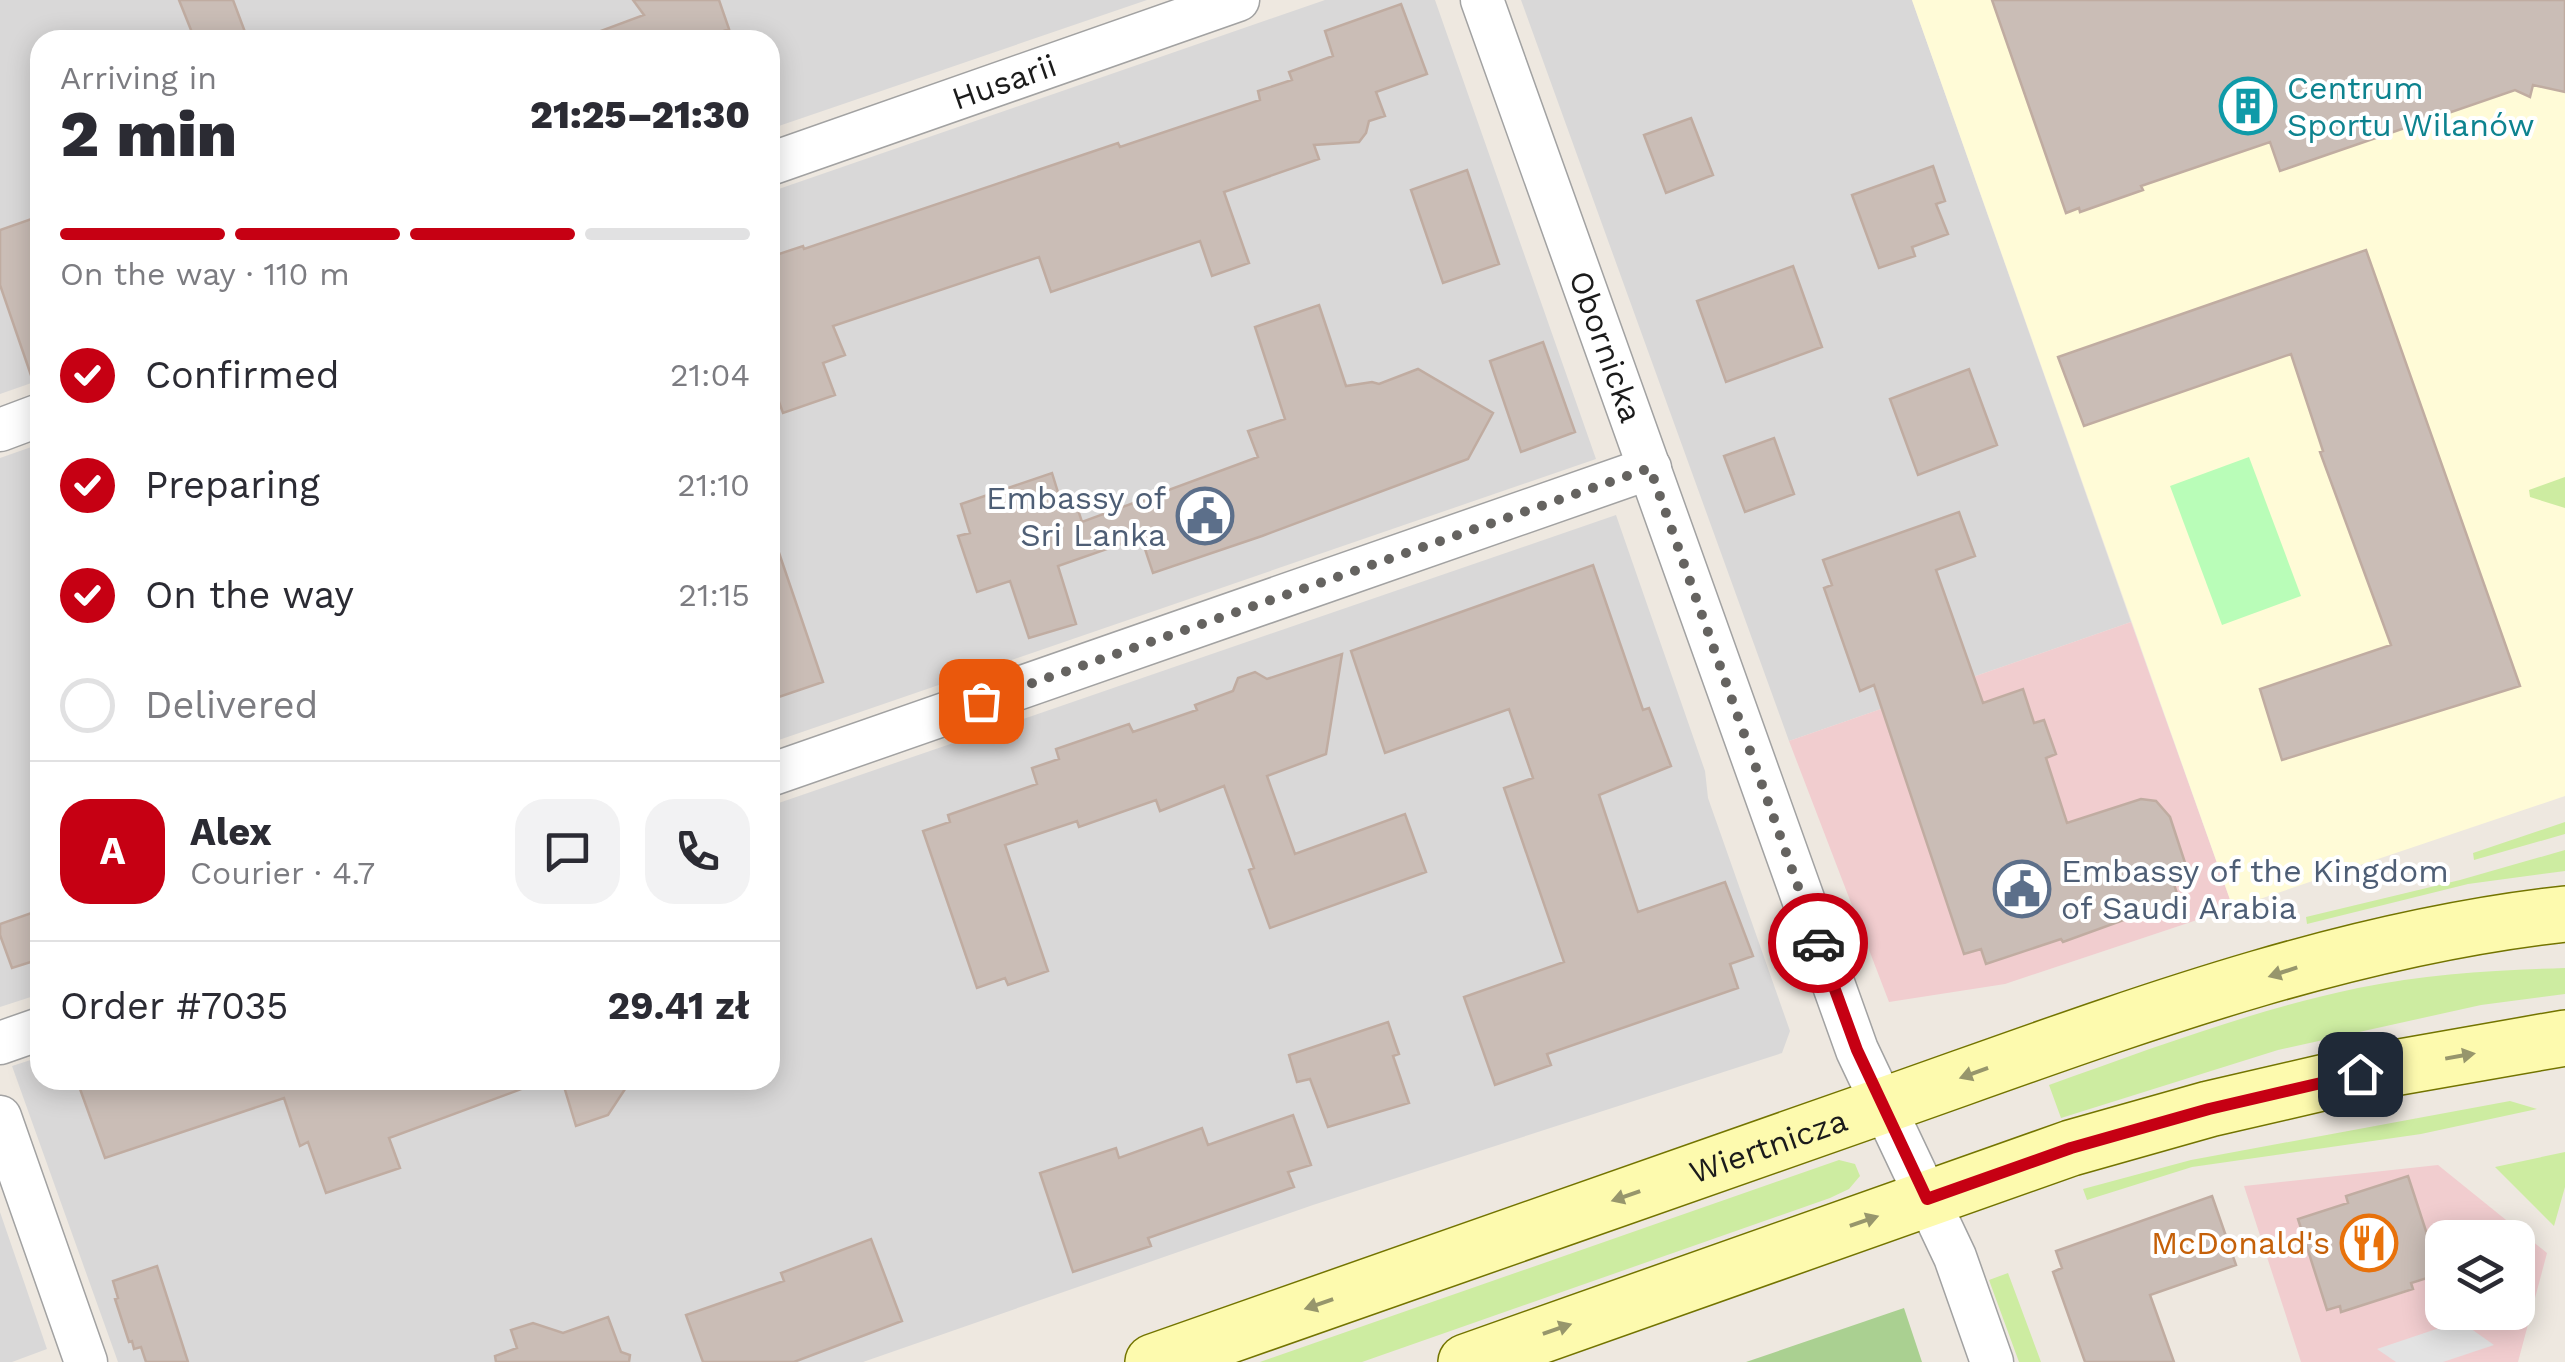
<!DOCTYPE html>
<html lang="en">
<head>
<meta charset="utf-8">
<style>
	body { margin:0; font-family:"Work Sans",sans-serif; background:#f2f2f3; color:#2b2b33; height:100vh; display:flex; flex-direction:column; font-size:38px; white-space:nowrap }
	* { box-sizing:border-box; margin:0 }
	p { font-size:32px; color:#7c7c81 }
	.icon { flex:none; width:55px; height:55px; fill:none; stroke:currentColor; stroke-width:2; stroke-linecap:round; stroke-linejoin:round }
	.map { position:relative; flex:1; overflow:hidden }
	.panel { position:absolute; left:30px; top:30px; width:750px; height:1060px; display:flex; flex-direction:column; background:#fff; border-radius:30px; box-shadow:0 5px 25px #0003 }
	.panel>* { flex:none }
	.fabs { position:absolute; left:2425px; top:1220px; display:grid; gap:20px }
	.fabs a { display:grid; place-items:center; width:110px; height:110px; border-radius:20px; background:#fff; box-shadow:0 5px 25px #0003; font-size:50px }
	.pin { position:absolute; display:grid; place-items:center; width:85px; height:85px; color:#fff; margin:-42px; border-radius:20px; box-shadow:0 5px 15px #0006 }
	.courier { position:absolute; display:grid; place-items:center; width:100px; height:100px; margin:-50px; border:8px solid #c60013; border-radius:50%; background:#fff; color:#222; box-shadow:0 2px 12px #0007 }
	.head em { font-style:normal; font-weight:800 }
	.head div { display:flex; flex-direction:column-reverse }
	.head { display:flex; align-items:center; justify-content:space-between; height:170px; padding:0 30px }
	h1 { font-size:65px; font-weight:800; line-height:75px }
	.bar { display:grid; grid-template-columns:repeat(4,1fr); gap:15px 10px; align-content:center; height:120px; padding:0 30px }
	.bar i { height:12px; border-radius:8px; background:#e1e1e2 }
	.bar .active { background:#c60013 }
	.bar p { grid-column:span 4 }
	.line { display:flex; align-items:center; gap:25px; padding:0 30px; border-top:2px solid #e1e1e2 }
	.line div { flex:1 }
	.round { display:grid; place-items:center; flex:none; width:105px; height:105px; border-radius:30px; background:#f2f2f3 }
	ol { padding:0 30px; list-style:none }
	li { display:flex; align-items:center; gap:30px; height:110px }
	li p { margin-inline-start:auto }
	li .icon { padding:10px; border-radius:50%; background:#c60013; color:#fff; stroke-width:4 }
	li:last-child { color:#7c7c81 }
	li i { width:55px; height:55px; border:5px solid #e1e1e2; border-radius:50% }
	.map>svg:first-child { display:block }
</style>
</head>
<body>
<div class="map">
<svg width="2565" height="1362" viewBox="0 0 2565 1362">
	<rect width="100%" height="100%" fill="#eee8e0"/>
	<path fill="#d9d8d8" d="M0 0H1147L770 129V40H40V380L0 394Z
		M1325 0H1435L1596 459 770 743V192Z
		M1521 0H1912L2131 622 1789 741Z
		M40 444V994L0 1007V458Z
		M1616 515 1705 771 1708 798 1790 1031 1782 1053 1313 1205 863 1362H118L12 1066 40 1057V1080H770V806Z
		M0 1212 47 1349 12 1362H0Z"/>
	<path fill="#f1cdcf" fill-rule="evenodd" d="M2131 622 2233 908 2005 984 1889 1002 1789 741Z
		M2438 1165 2547 1253 2518 1362H2301L2244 1186ZM2442 1238H2518V1312H2442Z"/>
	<path fill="#fffbd7" d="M1912 0H2565V796L2233 908Z"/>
	<path fill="#cdeca1" d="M2565 477V508L2530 497 2529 490Z
		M2565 822V834L2474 860 2473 853Z
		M2565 850V871L2468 884 2307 924 2306 917 2460 880Z
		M2565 968V994L2481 1005 2278 1050 2061 1118 2049 1085C2150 1049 2253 1010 2358 988 2427 974 2495 970 2565 968Z
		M2510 1101 2537 1109 2421 1134 2192 1167 2087 1200 2083 1189 2191 1160Z
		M2565 1152V1187L2554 1226 2495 1167Z
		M1839 1160 1855 1164 1860 1176 1849 1189 1830 1198 1362 1362H1260Z
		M2008 1273 2041 1362H2019L1989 1280Z"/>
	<path fill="#aad091" d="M1904 1308 1922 1362H1746Z"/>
	<path fill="#b9fdb8" d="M2249 457 2301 596 2222 625 2170 486Z"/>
	<path fill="#e3e3e3" d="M2460 1321 2494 1345 2443 1362H2396L2377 1349Z"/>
	<path fill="#cabdb6" stroke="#c0aca1" stroke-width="2.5" d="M179 0H233L248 40H195Z
		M633 0H719L729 29 700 40H587V36L644 15Z
		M1992 0H2565V92L2533 85 2530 97 2515 90 2280 171 2270 142 2141 186 2143 190 2080 212 2079 208 2066 213Z
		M1401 4 1427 74 1376 92 1385 116 1369 121 1366 133 1359 142 1314 145 1319 159 1224 192 1249 263 1212 276 1200 241 1051 292 1039 257 833 326 845 355 823 363 835 395 783 413 770 377V257L803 246 804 249 1118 143 1120 147 1260 100 1258 91 1292 80 1289 72 1333 56 1325 31Z
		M1691 118 1713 175 1666 193 1644 135Z
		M1933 166 1945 201 1936 204 1948 234 1912 247 1915 256 1879 268 1852 195Z
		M1467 170 1499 264 1443 283 1411 190Z
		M40 216V383L34 384 0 285V230Z
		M2366 250 2520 686 2282 760 2260 689 2391 645 2320 452 2323 451 2291 354 2084 426 2058 357Z
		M1793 266 1822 347 1726 382 1697 301Z
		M1319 305 1346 386 1372 382 1379 384 1418 369 1493 413 1468 459 1262 536 1153 573 1141 537 1058 566 1076 624 1029 638 1010 581 977 592 958 536 970 533 961 504 1052 473 1061 502 1074 498 1082 522 1258 457 1248 431 1285 419 1255 327Z
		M1543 342 1575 432 1521 452 1490 361Z
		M1969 369 1997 445 1918 475 1890 399Z
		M1774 438 1794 494 1745 512 1724 456Z
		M1959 512 1975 556 1936 570 1983 703 2023 689 2034 723 2044 720 2056 754 2046 758 2067 823 2141 799 2156 801 2170 817 2190 878 2174 884 2179 900 2063 942 2061 939 1986 964 1981 949 1964 954 1874 685 1860 691 1824 588 1832 585 1823 560Z
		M776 544 823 682 770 700V545Z
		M1593 565 1643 710 1649 708 1671 766 1599 795 1638 912 1725 882 1753 956 1730 964 1738 988 1547 1054 1551 1065 1495 1085 1464 997 1564 962 1504 788 1533 778 1509 709 1385 753 1351 651Z
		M1342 654 1326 754 1267 776 1295 854 1405 814 1426 872 1270 928 1249 870 1254 868 1224 786 1160 811 1156 800 1079 827 1077 821 1005 845 1048 971 1008 985 1005 978 977 988 923 831 950 822 948 815 1037 784 1032 768 1059 759 1056 749 1129 724 1133 732 1197 710 1195 705 1233 691 1238 678 1255 672 1267 679Z
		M40 910V959L12 968 0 935V924Z
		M1388 1022 1399 1054 1393 1056 1409 1103 1328 1127 1310 1079 1297 1082 1289 1055Z
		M104 1080H535V1084L389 1138 400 1168 326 1193 308 1142 300 1146 284 1098 105 1158 80 1089Z
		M562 1080H631L608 1115 576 1126Z
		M1293 1115 1311 1165 1288 1172 1294 1187 1148 1238 1151 1246 1073 1272 1040 1173 1116 1148 1119 1158 1202 1128 1208 1145Z
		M2408 1176 2440 1274 2411 1283 2413 1289 2341 1312 2340 1306 2327 1310 2298 1219 2348 1203 2346 1196Z
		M2212 1196 2236 1265 2150 1295 2174 1362H2085L2053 1272 2062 1268 2056 1251Z
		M871 1239 902 1321 794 1362H703L686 1315 784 1281 781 1273Z
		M157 1266 179 1334 188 1362H146L141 1347 134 1349 132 1341 129 1342 115 1299 118 1298 113 1281Z
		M608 1317 621 1352 630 1355 629 1362H496L495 1356 517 1348 511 1330 533 1323 563 1333Z"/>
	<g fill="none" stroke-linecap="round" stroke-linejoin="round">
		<g stroke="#a2a2a2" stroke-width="45">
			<g id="street">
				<path id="s1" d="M1482 0 1857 1050 1955 1257 1992 1362"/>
				<path id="s2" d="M770 164 1238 0"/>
				<path d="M0 430 40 415"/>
				<path d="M770 775 1650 468"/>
				<path d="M0 1043 40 1029"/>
				<path d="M0 1117 86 1362"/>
			</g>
		</g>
		<g stroke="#737400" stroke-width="58">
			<g id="secondary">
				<path id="s3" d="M1153 1362C1396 1277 1639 1192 1882 1106 2104 1028 2329 940 2565 914"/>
				<path d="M1466 1362 2071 1148 2209 1109 2360 1074 2565 1038"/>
			</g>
		</g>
		<use href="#street" stroke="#fff" stroke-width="42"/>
		<use href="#secondary" stroke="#fdfaae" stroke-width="55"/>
	</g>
	<defs><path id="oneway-solid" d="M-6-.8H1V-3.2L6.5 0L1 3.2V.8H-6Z" transform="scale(2.5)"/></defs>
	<g fill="#97966c">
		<use href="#oneway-solid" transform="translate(2283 972) rotate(162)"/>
		<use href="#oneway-solid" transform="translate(2460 1056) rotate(-10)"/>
		<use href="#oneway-solid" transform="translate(1974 1073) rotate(160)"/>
		<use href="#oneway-solid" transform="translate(1626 1196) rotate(161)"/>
		<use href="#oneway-solid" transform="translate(1864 1221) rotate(-19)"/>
		<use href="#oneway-solid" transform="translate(1319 1304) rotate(161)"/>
		<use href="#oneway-solid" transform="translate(1557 1329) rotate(-19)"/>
	</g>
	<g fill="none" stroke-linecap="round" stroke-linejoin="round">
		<path stroke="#656360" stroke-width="10" stroke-dasharray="0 18" d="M981 701 1650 468 1818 943"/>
		<path stroke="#c60013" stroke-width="12" d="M1818 943 1857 1050 1927 1199 2071 1148 2209 1109 2360 1074"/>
	</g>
	<defs>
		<g id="building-ring" transform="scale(2.875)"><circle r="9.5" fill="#fff" stroke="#0f9aa8" stroke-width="1.5"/><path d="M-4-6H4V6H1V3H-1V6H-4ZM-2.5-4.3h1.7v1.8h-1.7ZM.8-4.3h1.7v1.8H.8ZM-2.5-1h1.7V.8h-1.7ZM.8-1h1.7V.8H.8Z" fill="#0f9aa8"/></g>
		<g id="civic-ring" transform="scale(2.875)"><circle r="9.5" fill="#fff" stroke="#5c6f8a" stroke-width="1.5"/><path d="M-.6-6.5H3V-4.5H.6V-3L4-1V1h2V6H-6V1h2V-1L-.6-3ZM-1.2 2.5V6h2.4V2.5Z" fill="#5c6f8a"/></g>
		<g id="restaurant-ring" transform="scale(2.875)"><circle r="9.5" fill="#fff" stroke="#e8710a" stroke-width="1.5"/><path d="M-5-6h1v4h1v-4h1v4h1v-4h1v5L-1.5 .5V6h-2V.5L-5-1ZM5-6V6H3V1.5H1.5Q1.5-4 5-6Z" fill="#e8710a"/></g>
	</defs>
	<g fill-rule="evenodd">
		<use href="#building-ring" x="2248" y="106"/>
		<use href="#civic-ring" x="1205" y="516"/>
		<use href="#civic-ring" x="2022" y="889"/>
		<use href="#restaurant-ring" x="2369" y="1243"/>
	</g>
	<g text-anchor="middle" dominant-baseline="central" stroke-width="8" stroke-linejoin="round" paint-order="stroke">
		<g font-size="32" fill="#1b1b1b" stroke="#fff">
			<text stroke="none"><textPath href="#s2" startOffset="248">Husarii</textPath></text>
			<text stroke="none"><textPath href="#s1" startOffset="368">Obornicka</textPath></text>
			<text stroke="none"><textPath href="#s3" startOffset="652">Wiertnicza</textPath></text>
		</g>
		<g font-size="32" fill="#0d838f" stroke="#fff" text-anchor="start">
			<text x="2287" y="88">Centrum<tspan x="2287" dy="37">Sportu Wilanów</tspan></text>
		</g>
		<g font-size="32" fill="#4e5e75" stroke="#fff" text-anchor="end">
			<text x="1166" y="498">Embassy of<tspan x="1166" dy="37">Sri Lanka</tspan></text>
			<text x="2061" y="871" text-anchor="start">Embassy of the Kingdom<tspan x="2061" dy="37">of Saudi Arabia</tspan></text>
		</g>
		<g font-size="32" fill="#c56008" stroke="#fff" text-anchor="end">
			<text x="2330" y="1243">McDonald's</text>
		</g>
	</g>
</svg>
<div class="fabs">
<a><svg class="icon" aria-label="layers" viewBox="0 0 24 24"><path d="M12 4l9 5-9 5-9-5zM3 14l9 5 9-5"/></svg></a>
</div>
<div class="pin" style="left:981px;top:701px;background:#ea580c"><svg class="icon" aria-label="bag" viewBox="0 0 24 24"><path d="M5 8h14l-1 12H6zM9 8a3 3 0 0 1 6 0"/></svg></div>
<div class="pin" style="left:2360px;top:1074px;background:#1f2937"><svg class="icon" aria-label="home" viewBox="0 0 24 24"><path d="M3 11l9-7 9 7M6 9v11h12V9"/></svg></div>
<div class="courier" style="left:1818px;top:943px"><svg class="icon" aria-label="car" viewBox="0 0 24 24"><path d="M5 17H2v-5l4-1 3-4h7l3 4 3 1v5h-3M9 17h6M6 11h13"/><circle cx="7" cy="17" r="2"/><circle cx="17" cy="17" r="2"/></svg></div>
<section class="panel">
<div class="head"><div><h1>2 min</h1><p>Arriving in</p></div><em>21:25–21:30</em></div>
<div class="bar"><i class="active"></i><i class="active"></i><i class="active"></i><i></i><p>On the way · 110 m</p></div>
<ol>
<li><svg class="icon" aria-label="check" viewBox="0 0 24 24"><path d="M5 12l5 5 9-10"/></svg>Confirmed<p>21:04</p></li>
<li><svg class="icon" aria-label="check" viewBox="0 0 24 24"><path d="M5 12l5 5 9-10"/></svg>Preparing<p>21:10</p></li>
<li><svg class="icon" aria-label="check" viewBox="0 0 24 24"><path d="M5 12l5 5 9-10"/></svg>On the way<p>21:15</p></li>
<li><i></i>Delivered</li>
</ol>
<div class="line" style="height:180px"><b class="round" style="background:#c60013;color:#fff">A</b><div><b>Alex</b><p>Courier · 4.7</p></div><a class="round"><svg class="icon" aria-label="chat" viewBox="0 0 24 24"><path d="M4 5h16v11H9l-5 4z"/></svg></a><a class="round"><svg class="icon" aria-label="phone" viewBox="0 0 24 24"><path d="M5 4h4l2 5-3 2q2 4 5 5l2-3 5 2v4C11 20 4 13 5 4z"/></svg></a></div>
<div class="line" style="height:130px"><div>Order #7035</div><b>29.41 zł</b></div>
</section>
</div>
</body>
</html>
